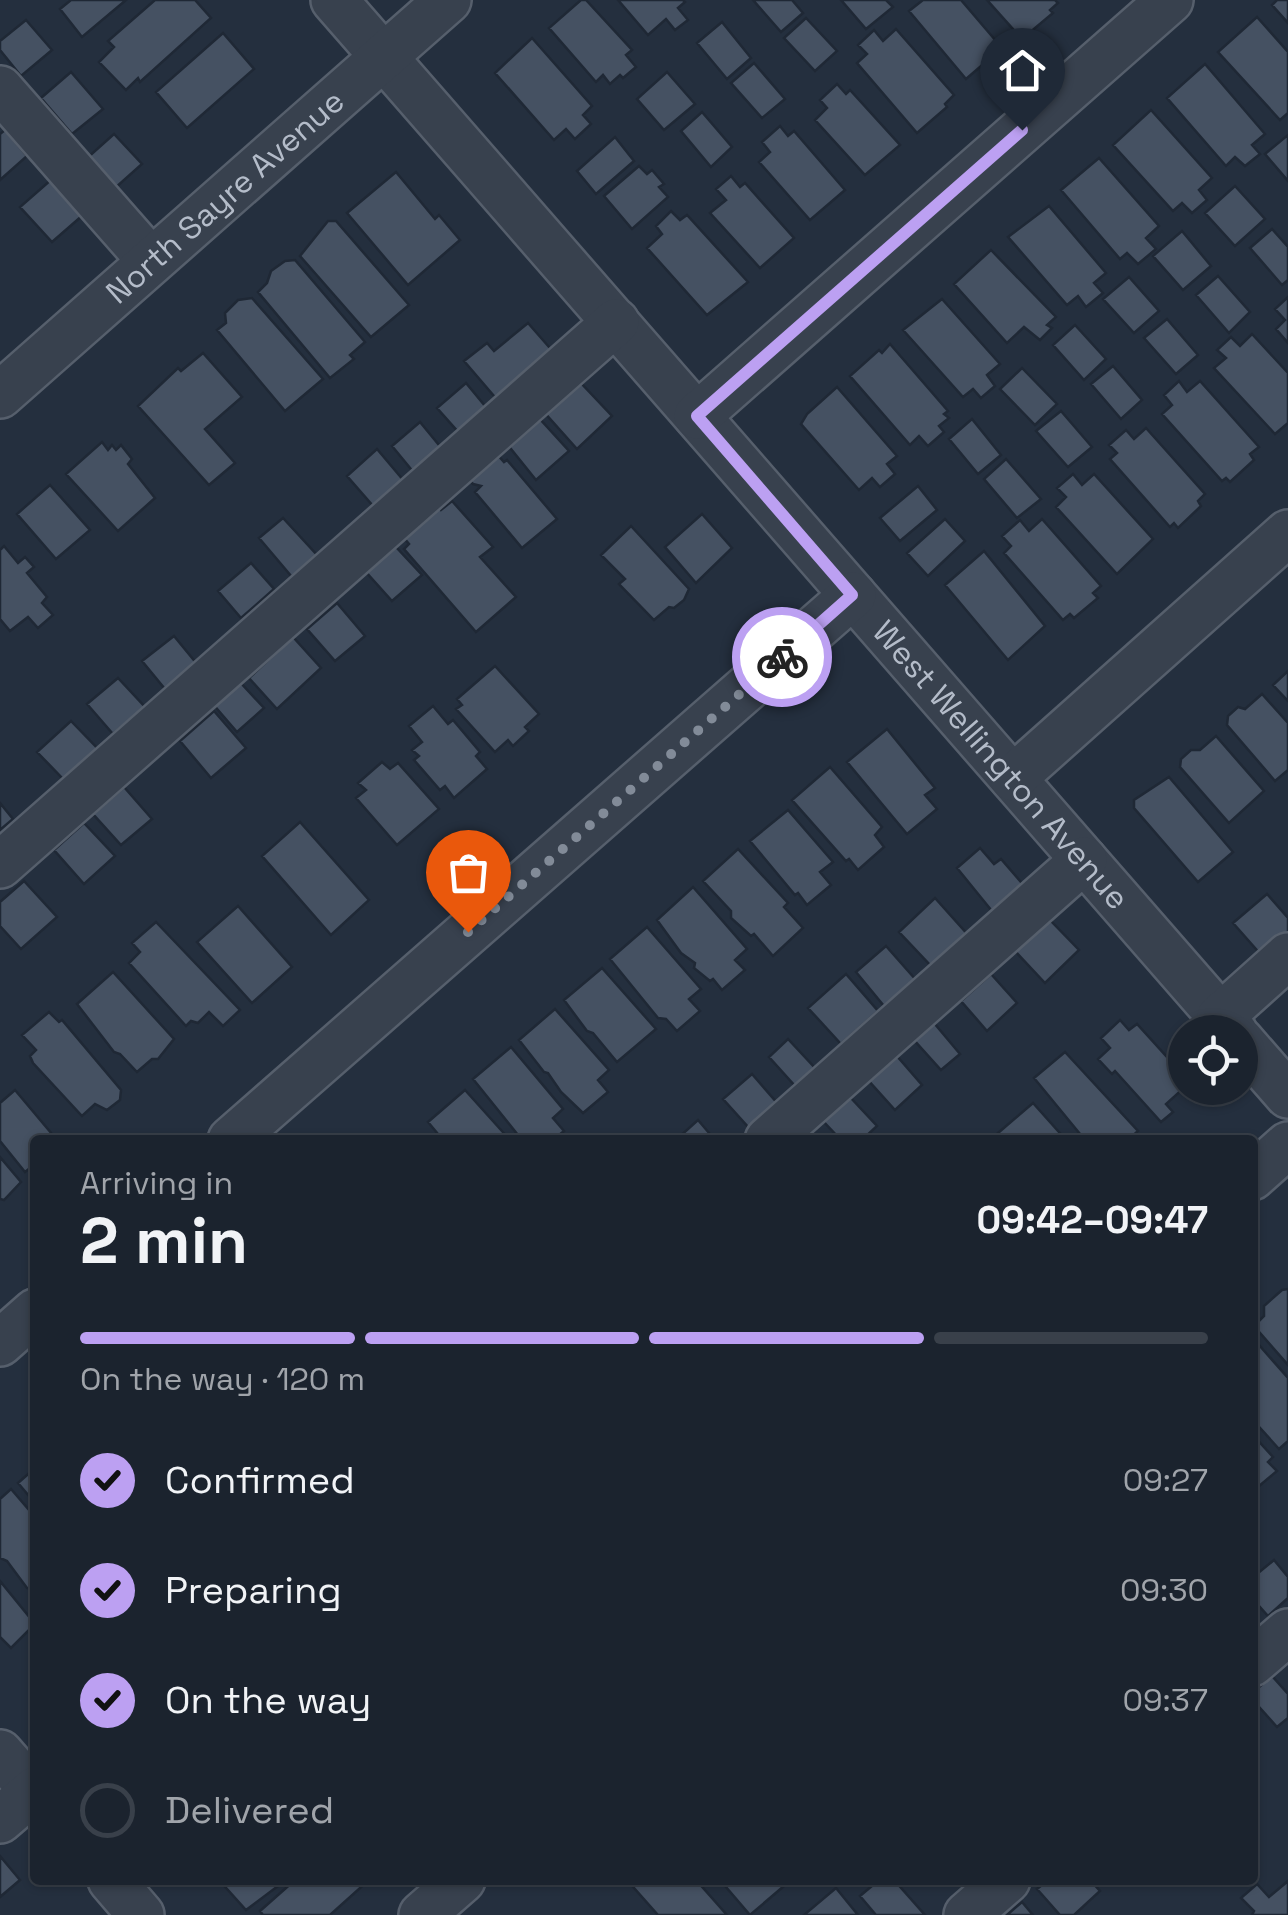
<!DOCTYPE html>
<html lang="en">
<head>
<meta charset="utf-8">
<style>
	body { margin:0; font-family:"Space Grotesk",sans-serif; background:#282f3a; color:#f1f3f6; height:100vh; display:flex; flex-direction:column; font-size:38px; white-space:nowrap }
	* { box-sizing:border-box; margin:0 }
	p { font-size:32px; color:#a0a4aa }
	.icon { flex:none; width:55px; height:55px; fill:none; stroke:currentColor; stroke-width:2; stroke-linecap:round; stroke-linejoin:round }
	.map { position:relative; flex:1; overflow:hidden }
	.panel { position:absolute; left:30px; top:1135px; width:1228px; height:750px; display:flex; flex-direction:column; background:#1b232e; border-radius:10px; box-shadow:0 2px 8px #0004,0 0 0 2px #39404a }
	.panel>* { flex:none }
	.tools { position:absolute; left:1168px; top:1015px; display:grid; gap:20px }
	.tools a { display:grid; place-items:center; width:90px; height:90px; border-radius:50%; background:#1b232e; box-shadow:0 2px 8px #0004,0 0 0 2px #39404a; font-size:50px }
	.pin { position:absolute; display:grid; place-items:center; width:85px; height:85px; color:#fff; margin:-102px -42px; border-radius:50% 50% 50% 0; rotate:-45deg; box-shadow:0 0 10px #0007 }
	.pin .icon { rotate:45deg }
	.courier { position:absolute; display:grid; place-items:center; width:100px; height:100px; margin:-50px; border:8px solid #bca0f2; border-radius:50%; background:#fff; color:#222; box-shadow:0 2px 12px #0007 }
	.overview em { font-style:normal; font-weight:600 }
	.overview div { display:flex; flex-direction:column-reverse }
	.overview { display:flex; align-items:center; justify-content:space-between; height:170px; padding:0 50px }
	h1 { font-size:65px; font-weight:600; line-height:75px }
	.bar { display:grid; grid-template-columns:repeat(4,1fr); gap:15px 10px; align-content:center; height:120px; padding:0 50px }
	.bar i { height:12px; border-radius:8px; background:#39404a }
	.bar .selected { background:#bca0f2 }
	.bar p { grid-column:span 4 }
	ol { padding:0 50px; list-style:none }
	li { display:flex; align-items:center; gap:30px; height:110px }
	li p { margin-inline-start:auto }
	li .icon { padding:10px; border-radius:50%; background:#bca0f2; color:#111; stroke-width:4 }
	li:last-child { color:#a0a4aa }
	li i { width:55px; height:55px; border:5px solid #39404a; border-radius:50% }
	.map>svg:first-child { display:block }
</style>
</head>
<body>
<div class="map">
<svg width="1288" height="1915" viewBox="0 0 1288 1915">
	<rect width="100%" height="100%" fill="#242f3e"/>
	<path fill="#455162" stroke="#1f2835" stroke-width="2.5" d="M71 0H126L82 37 60 9Z
		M155 0H195L211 18 140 82 138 78 126 90 99 62 114 47 108 41Z
		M581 0H586L632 50 626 55 636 67 623 78 620 75 610 84 603 75 596 82 549 28Z
		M618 0H683L685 2 678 8 688 20 675 30 666 19 648 35Z
		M753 0H792L803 13 781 32Z
		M841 0H886L893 7 866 29Z
		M923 0H961L1002 48 966 79 909 11Z
		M987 0H1055L1058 3 1050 10 1053 13 1022 39Z
		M1277 0H1288V23L1272 5Z
		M1257 17 1288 52V113L1280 120 1218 52Z
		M806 18 837 51 815 71 784 38Z
		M26 20 52 50 21 76 0 50V41Z
		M722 22 751 58 727 79 697 43Z
		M896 29 954 95 945 104 947 107 917 133 857 63 867 54 858 45 874 30 883 41Z
		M223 33 254 69 187 128 156 92Z
		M532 38 592 106 583 115 591 124 575 139 566 129 554 140 495 73Z
		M754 63 785 99 762 118 731 83Z
		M1205 64 1265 134 1252 145 1260 154 1245 166 1235 157 1226 166 1167 98Z
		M71 72 103 109 72 134 41 98Z
		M667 72 695 104 664 130 637 99Z
		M837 84 846 94 850 90 900 145 865 175 815 120 827 108 820 100Z
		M1151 110 1212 178 1199 190 1207 200 1192 213 1182 203 1173 211 1113 145Z
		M702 112 732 147 711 167 681 131Z
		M780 126 788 136 794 131 845 190 810 220 759 162 770 152 762 142Z
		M5 130 27 156 0 180V134Z
		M114 134 142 164 114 189 86 159Z
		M1288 135V181L1265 154Z
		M615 137 634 161 596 194 577 171Z
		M1099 158 1159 226 1146 238 1156 249 1138 264 1127 253 1120 259 1061 190Z
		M639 166 647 174 652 170 664 184 659 187 668 197 632 229 604 196Z
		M396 172 435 219 439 215 460 240 408 285 347 213Z
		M731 176 740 187 745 183 794 238 760 268 710 213 726 200 716 189Z
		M52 179 83 215 52 242 20 207Z
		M1235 186 1265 219 1235 246 1205 213Z
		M1049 206 1106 273 1094 283 1103 293 1086 307 1078 296 1067 305 1008 237Z
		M671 211 680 220 687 215 748 282 707 315 647 248 662 234 656 226Z
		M328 221H336L409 305 371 337 300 256Z
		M1272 229 1288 247V280L1282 285 1250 248Z
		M1182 231 1211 266 1183 290 1153 256Z
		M991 250 1056 317 1047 325 1052 328 1040 340 1024 327 1007 343 954 284Z
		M295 260 365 342 350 355 354 359 330 378 258 292 267 283 271 271 285 261Z
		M1218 276 1250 312 1229 333 1196 295Z
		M1129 277 1159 311 1134 333 1103 299Z
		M1288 297V343L1276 329 1285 320 1275 309Z
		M252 298 323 379 285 411 217 330 226 323 225 313 238 300Z
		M942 299 1000 364 987 375 995 386 981 398 973 389 963 397 903 330Z
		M1167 319 1198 355 1176 374 1144 338Z
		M528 323 556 355 500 403 464 361 487 343 494 351Z
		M1075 325 1106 359 1084 380 1053 345Z
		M1252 334 1288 373V423L1275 434 1214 368 1226 358 1217 350 1231 337 1240 346Z
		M890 344 948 411 944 414 949 418 939 426 944 432 928 446 919 436 910 445 850 376 879 350 882 353Z
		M203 353 242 397 205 429 235 463 209 485 138 406 178 368 181 371Z
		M1113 366 1142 400 1121 419 1091 384Z
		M1022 368 1057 404 1035 425 1000 389Z
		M578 380 612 416 577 449 544 412Z
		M1179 381 1187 392 1200 381 1259 447 1250 454 1254 460 1230 482 1226 478 1222 481 1162 414 1172 405 1164 395Z
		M466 383 490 412 461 435 437 408Z
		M837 387 897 456 887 464 895 474 880 487 872 478 859 490 801 424 807 414Z
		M1061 411 1092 447 1068 467 1036 431Z
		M538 417 569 451 536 480 507 444Z
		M972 419 1001 455 978 474 949 439Z
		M420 422 443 450 415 474 392 446Z
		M1146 428 1205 494 1198 501 1201 506 1178 528 1174 523 1170 527 1110 459 1117 453 1109 445 1126 430 1134 439Z
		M102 442 108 450 112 445 116 450 121 445 132 459 128 464 155 498 118 531 66 474Z
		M377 449 404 481 374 507 347 476Z
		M495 452 504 462 507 460 557 519 522 548 475 492 481 486 473 484 466 477Z
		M1006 459 1041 499 1017 518 984 479Z
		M1073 474 1082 485 1094 474 1153 539 1117 574 1056 507 1066 497 1057 488Z
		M50 485 90 530 56 559 17 514Z
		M918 486 937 510 900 541 880 518Z
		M452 501 493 547 480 557 516 597 476 632 404 549 409 544 404 538 439 507 441 510Z
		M702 514 732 548 696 583 665 547Z
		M283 518 317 555 292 577 259 538Z
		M945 519 965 541 928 576 907 553Z
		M1042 519 1101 586 1093 593 1098 598 1074 618 1070 614 1063 620 1004 553 1011 546 1002 536 1020 520 1029 531Z
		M631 526 689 589 684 600 674 608 669 607 654 620 619 584 625 579 601 555Z
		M4 546 18 563 25 557 34 567 27 573 47 597 42 603 53 615 38 628 28 617 10 631 0 619V550Z
		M395 546 422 575 392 601 366 572Z
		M984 551 1045 626 1008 660 945 585Z
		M251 563 274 589 241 618 218 591Z
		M337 603 365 636 335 661 307 629Z
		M174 636 197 664 165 689 142 661Z
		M293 637 321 668 277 709 249 678Z
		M495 666 539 714 525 727 529 731 513 746 508 740 495 752 456 709 462 705 457 699Z
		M1288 671V701L1273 685Z
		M118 678 145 707 113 734 87 704Z
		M238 680 264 708 237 732 212 703Z
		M1262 694 1288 723V770L1275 781 1227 725 1228 716 1238 707 1245 709Z
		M433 706 448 724 453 720 480 752 476 756 487 769 454 798 445 786 440 790 414 760 419 756 412 750 422 742 409 726Z
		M214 711 246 748 211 778 180 741Z
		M71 721 100 751 67 783 37 752Z
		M887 729 935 788 925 795 937 809 907 834 847 762Z
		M1216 736 1264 791 1229 823 1180 767 1181 759 1191 750H1200Z
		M382 762 390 769 398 763 439 809 397 845 356 798 366 790 358 783Z
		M830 767 882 827 875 835 884 847 858 870 849 859 846 861 792 800Z
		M1169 777 1233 852 1198 882 1134 808V800Z
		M124 787 152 819 121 845 93 814Z
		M0 803 13 819 0 830Z
		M788 810 833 862 820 872 831 885 807 905 798 893 795 895 750 841Z
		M300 822 369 900 331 935 262 856Z
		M84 823 115 856 84 884 54 850Z
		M980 848 994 864 1001 859 1027 889 996 916 957 868Z
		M738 849 788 903 784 907 803 928 773 956 754 934 751 936 731 918V911L703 881Z
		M24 881 57 917 21 949 0 926V902Z
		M693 887 747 949 735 960 745 970 722 990 713 979 710 981 694 968 695 963 681 953 657 920Z
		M1267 894 1288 918V935L1263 957 1233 923Z
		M935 898 969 936 933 968 899 932Z
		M238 906 292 967 252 1003 197 942Z
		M1048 918 1079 950 1045 983 1014 950Z
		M156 922 240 1010 223 1026 209 1012 198 1023 191 1021 186 1026 129 963 140 952 132 943Z
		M647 927 701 989 689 999 700 1011 677 1031 666 1019 658 1018 610 959Z
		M886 946 916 980 884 1006 856 972Z
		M602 968 656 1029 617 1062 593 1033 587 1031 564 1000Z
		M113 972 174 1039 158 1059H152L137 1072 120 1054 114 1052 77 1004Z
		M846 974 878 1011 841 1044 808 1008Z
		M991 974 1017 1003 987 1031 961 1001Z
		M555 1009 609 1070 598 1080 608 1092 583 1113 561 1092 548 1073 544 1072 519 1040Z
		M49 1012 59 1022 62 1020 121 1090 120 1100 107 1110 95 1104 82 1116 33 1063 30 1056 36 1050 22 1035Z
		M1120 1020 1129 1030 1137 1024 1185 1077V1087L1166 1104 1173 1112 1161 1122 1115 1071 1112 1074 1098 1059 1110 1048 1101 1038Z
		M934 1023 960 1054 941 1070 914 1040Z
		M788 1039 815 1068 796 1087 769 1057Z
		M511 1047 563 1109 553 1118 564 1131 553 1140H522L473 1079Z
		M1065 1052 1138 1131 1128 1140H1085L1034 1078Z
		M896 1055 922 1085 895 1110 868 1080Z
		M752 1074 778 1104 750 1129 723 1099Z
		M15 1090 57 1140H35V1175L30 1168 25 1172 0 1141V1103Z
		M465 1090 510 1140H443L428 1122Z
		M849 1096 877 1126 862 1140H841L823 1121Z
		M1033 1103 1066 1140H1004L998 1133Z
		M698 1120 715 1140 678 1138Z
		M0 1157 21 1182 4 1200 0 1199Z
		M1288 1289V1365L1254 1326 1264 1316V1306L1282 1290Z
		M1252 1337 1288 1378V1441L1279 1449 1252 1419Z
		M1252 1434 1273 1457 1268 1462 1277 1471 1252 1492Z
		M35 1468V1503L18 1483Z
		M11 1489 35 1517V1590L27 1588 7 1561 0 1558V1499Z
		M1274 1560 1288 1577V1598L1268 1616 1252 1598V1578Z
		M0 1581 35 1624 11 1648 0 1637Z
		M1272 1676 1288 1694V1718L1277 1727 1252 1699V1693Z
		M0 1856 20 1880 0 1897Z
		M219 1880H286L246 1910Z
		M295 1880H369L330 1915H263L260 1911Z
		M627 1880H696L727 1915H658Z
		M720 1880H791L750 1915Z
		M879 1880H894L925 1915H876L860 1896Z
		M1048 1880H1090L1100 1891 1074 1915H1060L1037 1889Z
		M1288 1881V1915H1252L1254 1911 1241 1898 1257 1884 1269 1897Z
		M836 1888 858 1915H804Z
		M1022 1902 1033 1915H1007Z"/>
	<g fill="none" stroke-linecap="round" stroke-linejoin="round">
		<g stroke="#565f6c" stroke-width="50">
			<g id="minor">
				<path id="s1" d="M334 0 1234 1032"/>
				<path d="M0 89 151 261"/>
				<path id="s2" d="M0 395 448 0"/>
				<path d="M697 416 1170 0"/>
				<path d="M1013 778 1288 533"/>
				<path d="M0 865 616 322"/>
				<path d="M1220 1017 1288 956"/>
				<path d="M1240 1040 1288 1095"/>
				<path d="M231 1140 853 595"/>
				<path d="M768 1140 1084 860"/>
				<path d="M1252 1177 1288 1145"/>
				<path d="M0 1343 35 1312"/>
				<path d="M1252 1663 1288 1632"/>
				<path d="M0 1753 35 1793"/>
				<path d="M0 1820 35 1790"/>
				<path d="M111 1880 141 1915"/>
				<path d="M422 1915 462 1880"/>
				<path d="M967 1915 1007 1880"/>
			</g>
		</g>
		<use href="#minor" stroke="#38414e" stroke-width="45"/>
	</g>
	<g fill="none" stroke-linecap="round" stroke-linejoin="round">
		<path stroke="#828b98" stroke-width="10" stroke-dasharray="0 18" d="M468 932 782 657"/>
		<path stroke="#bca0f2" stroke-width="12" d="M782 657 852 595 697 416 1022 130"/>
	</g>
	<g text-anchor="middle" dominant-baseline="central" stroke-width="8" stroke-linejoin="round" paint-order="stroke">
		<g font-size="32" fill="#b4bcc9" stroke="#1d2633">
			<text stroke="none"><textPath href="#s2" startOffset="300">North Sayre Avenue</textPath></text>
			<text stroke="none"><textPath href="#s1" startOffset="1015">West Wellington Avenue</textPath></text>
		</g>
	</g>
</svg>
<div class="tools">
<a><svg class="icon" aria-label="locate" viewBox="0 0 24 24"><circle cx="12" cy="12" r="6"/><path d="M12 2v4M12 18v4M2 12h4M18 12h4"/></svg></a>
</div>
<div class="pin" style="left:468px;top:932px;background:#ea580c"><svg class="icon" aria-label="bag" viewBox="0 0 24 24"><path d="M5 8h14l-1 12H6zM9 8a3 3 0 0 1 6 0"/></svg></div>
<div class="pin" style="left:1022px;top:130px;background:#1f2937"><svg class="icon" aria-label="home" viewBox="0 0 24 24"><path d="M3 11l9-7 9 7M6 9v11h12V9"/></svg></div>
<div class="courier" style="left:782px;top:657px"><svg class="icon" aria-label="bike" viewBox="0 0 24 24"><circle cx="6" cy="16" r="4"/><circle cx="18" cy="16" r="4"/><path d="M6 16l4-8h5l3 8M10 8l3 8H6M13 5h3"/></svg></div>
<section class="panel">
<div class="overview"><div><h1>2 min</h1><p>Arriving in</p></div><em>09:42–09:47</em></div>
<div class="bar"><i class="selected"></i><i class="selected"></i><i class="selected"></i><i></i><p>On the way · 120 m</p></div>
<ol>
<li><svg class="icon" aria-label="check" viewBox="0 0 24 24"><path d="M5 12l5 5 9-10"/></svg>Confirmed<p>09:27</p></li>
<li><svg class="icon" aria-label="check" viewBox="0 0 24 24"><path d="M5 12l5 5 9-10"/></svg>Preparing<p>09:30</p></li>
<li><svg class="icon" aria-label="check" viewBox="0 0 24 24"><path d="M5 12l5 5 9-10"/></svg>On the way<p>09:37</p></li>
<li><i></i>Delivered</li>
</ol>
</section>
</div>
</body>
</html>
